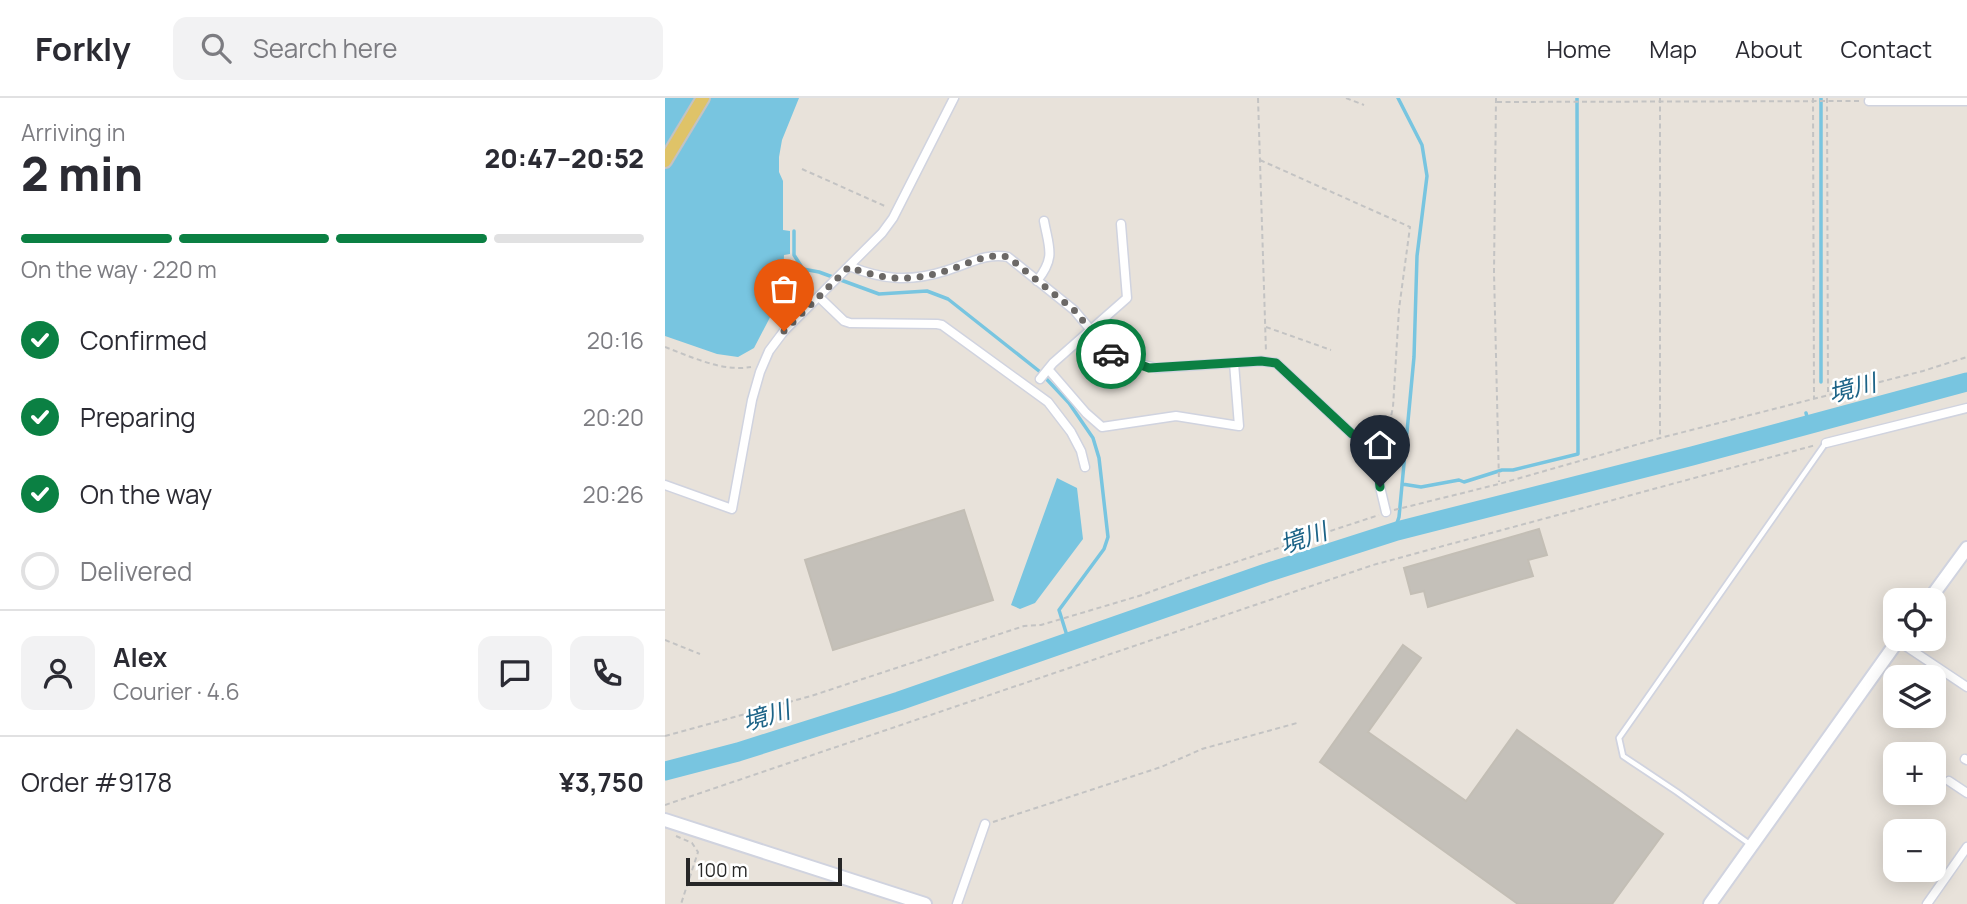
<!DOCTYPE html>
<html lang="en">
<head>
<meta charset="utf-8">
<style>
	body { margin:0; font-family:Manrope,"Noto Sans JP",sans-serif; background:#f2f2f3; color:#2b2b33; height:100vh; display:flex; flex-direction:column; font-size:26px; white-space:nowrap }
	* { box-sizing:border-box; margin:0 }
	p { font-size:23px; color:#7c7c81 }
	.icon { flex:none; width:38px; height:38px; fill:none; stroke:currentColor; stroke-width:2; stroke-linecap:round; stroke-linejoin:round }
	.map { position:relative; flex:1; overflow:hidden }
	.side { display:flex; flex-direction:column; background:#fff; width:665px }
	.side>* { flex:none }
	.controls { position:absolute; left:1218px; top:490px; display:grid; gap:14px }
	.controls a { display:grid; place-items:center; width:63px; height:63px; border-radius:14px; background:#fff; box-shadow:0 4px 18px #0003; font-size:35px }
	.scale { position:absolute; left:21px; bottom:18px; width:156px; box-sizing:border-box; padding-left:7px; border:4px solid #272727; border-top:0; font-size:19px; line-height:24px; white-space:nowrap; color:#272727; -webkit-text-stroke:5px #fff; paint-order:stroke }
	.pin { position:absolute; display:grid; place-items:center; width:60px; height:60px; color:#fff; margin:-72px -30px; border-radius:50% 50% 50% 0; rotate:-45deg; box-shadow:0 0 7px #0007 }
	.pin .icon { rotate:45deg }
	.courier { position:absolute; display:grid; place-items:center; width:70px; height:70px; margin:-35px; border:5px solid #0b8043; border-radius:50%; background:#fff; color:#222; box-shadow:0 2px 9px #0007 }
	.head em { font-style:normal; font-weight:800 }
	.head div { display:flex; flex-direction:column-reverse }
	.head { display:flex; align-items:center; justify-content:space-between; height:119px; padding:0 21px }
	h1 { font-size:46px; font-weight:800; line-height:52px }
	.bar { display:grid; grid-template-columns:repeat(4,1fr); gap:10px 7px; align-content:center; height:84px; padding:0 21px }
	.bar i { height:9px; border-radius:5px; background:#e1e1e2 }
	.bar .current { background:#0b8043 }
	.bar p { grid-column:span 4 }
	.line { display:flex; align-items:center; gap:18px; padding:0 21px; border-top:2px solid #e1e1e2 }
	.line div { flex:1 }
	.round { display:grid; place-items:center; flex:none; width:74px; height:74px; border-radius:14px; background:#f2f2f3 }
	ol { padding:0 21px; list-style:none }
	li { display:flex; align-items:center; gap:21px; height:77px }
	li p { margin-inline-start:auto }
	li .icon { padding:7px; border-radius:50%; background:#0b8043; color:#fff; stroke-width:4 }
	li:last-child { color:#7c7c81 }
	li i { width:38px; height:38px; border:4px solid #e1e1e2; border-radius:50% }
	header { display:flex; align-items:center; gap:42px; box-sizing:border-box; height:98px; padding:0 35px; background:#fff; border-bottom:2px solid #e1e1e2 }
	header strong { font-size:33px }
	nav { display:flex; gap:38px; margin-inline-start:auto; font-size:24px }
	.search { width:490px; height:63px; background:#f2f2f3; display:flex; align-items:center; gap:18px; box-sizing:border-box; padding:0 24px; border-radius:14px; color:#7c7c81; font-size:26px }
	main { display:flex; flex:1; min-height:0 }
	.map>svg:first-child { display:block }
</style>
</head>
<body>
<header>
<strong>Forkly</strong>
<div class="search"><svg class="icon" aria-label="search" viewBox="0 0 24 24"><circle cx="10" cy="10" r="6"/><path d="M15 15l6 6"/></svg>Search here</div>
<nav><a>Home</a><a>Map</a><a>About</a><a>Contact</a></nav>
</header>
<main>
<section class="side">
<div class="head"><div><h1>2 min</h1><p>Arriving in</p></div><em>20:47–20:52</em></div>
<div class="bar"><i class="current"></i><i class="current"></i><i class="current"></i><i></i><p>On the way · 220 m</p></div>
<ol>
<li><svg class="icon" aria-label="check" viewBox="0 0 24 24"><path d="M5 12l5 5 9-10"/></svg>Confirmed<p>20:16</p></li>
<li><svg class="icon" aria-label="check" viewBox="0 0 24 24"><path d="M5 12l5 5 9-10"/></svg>Preparing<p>20:20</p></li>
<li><svg class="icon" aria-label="check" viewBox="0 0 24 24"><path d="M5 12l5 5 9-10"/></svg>On the way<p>20:26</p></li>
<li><i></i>Delivered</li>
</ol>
<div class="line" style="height:126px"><a class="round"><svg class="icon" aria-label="person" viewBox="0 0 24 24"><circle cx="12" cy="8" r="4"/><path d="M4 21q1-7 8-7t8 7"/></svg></a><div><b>Alex</b><p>Courier · 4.6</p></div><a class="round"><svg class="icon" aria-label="chat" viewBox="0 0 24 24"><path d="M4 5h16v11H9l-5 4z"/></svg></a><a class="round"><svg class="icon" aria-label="phone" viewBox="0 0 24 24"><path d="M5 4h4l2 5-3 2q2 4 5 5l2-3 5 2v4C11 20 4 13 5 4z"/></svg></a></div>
<div class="line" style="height:91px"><div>Order #9178</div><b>¥3,750</b></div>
</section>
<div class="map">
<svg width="1302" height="806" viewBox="0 0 1302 806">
	<rect width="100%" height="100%" fill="#e8e2da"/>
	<path fill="#78c5e0" d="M0 0H134L117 42 114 59V74L118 83V132L125 133V156L119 157 118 180 114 202 89 250 73 259 52 256 0 238Z
		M392 380 412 390 418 441 370 505 355 511 346 507Z"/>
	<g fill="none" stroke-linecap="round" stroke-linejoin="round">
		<path stroke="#78c5e0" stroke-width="3.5" d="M1156 0V284
			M129 133V157L138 171 154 174 214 196 262 193 283 201 374 273 404 305 428 340 434 360 443 439 439 451 394 512 404 544
			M1141 315 1144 326
			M737 386 756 389 794 382 799 384 837 372H848L913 356 912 0
			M729 434 734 419 749 259 752 158 762 78 757 47 733 0"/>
		<path stroke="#78c5e0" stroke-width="19" d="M0 673 73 654 234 603 601 475 732 433 1027 358 1302 284"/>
	</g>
	<path fill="#c4c0b9" stroke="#c3beb5" stroke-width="2" d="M299 412 328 502 168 552 140 462Z
		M874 431 882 457 863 462 868 478 763 509 759 493 746 496 739 470Z
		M738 547 756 560 703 634 801 703 852 632 998 736 947 806H853L655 664Z"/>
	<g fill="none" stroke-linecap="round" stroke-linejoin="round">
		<g stroke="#d0d3df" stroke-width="8">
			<path id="lane" d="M1086 747 1012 694 958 658 954 640 1160 346"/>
		</g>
		<g stroke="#d0d3df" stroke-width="11">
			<path id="street" d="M1205 0 1204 3H1302
				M184 168C218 182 245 184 280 173 301 167 322 154 343 159L409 212 446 256 455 261 491 270 596 263 611 265 687 336 704 345 714 371 715 389 721 414
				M372 183C391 159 384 150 379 123
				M154 199 179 223 185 225 272 226 277 227 383 304 406 334 416 353 420 369
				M383 271 421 315 437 329 511 318 574 328 569 265
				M375 281 388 265 462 200 456 126
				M1161 345 1302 310
				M0 387 67 411 87 302 95 274 104 253 119 233 217 135 228 120 289 0
				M1233 543 1302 589
				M1300 661 1302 662
				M1284 683 1302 695
				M292 806 320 726
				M1262 806 1302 749"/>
		</g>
		<g stroke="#d0d3df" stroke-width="16">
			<path id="secondary" d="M1264 502 1302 450
				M0 722 260 806
				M1045 806 1234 541"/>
		</g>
		<g stroke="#c3c3c3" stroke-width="16">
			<path id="primary" d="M0 63 38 0"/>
		</g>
		<path stroke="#c3c3c3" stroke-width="2" stroke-dasharray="5 3.5" stroke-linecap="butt" d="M593 0 601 254
			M681 0 699 7
			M831 0 829 174 834 384
			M995 0V339
			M1148 0 1149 300
			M1162 0 1163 296
			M832 4 1194 3
			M595 62 745 129 734 211 728 309 718 357
			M137 71 222 109
			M601 229 666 252
			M0 249C27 259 57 274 86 269
			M729 412 834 386 995 340 1258 273 1302 259
			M0 542 35 556
			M0 638 146 598 359 528 376 527 477 497 528 478 714 417
			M0 707 708 467 1151 347
			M328 724 496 669 537 651 632 625
			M11 738 27 745 33 754 16 806"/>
		<use href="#lane" stroke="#fff" stroke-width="4.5"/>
		<use href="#street" stroke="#fff" stroke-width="8"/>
		<use href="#secondary" stroke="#fff" stroke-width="12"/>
		<use href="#primary" stroke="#dfc368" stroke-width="12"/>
	</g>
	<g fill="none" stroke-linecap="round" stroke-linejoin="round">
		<path stroke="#6b6866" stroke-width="7" stroke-dasharray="0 12.6" d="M119 233 184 169C218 182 245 184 280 173 301 167 322 154 343 159L409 212 446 256"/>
		<path stroke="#0b8043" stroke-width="9" d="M446 256 484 270 596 263 611 265 687 336C692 339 698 339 703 343 714 355 713 374 715 389"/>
	</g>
	<g text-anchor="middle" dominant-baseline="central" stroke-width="5" stroke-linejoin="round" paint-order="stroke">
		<g font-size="24" font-style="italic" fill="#1c6387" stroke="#fff">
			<text transform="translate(1187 289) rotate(-15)">境川</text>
			<text transform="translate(638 439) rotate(-19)">境川</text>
			<text transform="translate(101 617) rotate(-17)">境川</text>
		</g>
	</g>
</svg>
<div class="controls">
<a><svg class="icon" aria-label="locate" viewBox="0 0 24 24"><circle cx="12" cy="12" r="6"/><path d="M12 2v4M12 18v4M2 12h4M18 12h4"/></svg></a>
<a><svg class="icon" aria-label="layers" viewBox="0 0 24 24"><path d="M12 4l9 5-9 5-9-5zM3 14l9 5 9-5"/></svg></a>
<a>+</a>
<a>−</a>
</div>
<div class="scale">100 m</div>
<div class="pin" style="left:119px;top:233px;background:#ea580c"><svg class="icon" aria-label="bag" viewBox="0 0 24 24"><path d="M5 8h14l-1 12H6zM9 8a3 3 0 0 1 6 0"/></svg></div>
<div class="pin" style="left:715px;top:389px;background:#1f2937"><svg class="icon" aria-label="home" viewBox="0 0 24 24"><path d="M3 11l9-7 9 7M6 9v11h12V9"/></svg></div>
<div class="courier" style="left:446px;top:256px"><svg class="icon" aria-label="car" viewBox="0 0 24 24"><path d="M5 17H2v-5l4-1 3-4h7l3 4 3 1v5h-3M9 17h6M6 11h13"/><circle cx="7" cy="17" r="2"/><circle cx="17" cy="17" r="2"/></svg></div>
</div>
</main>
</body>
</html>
